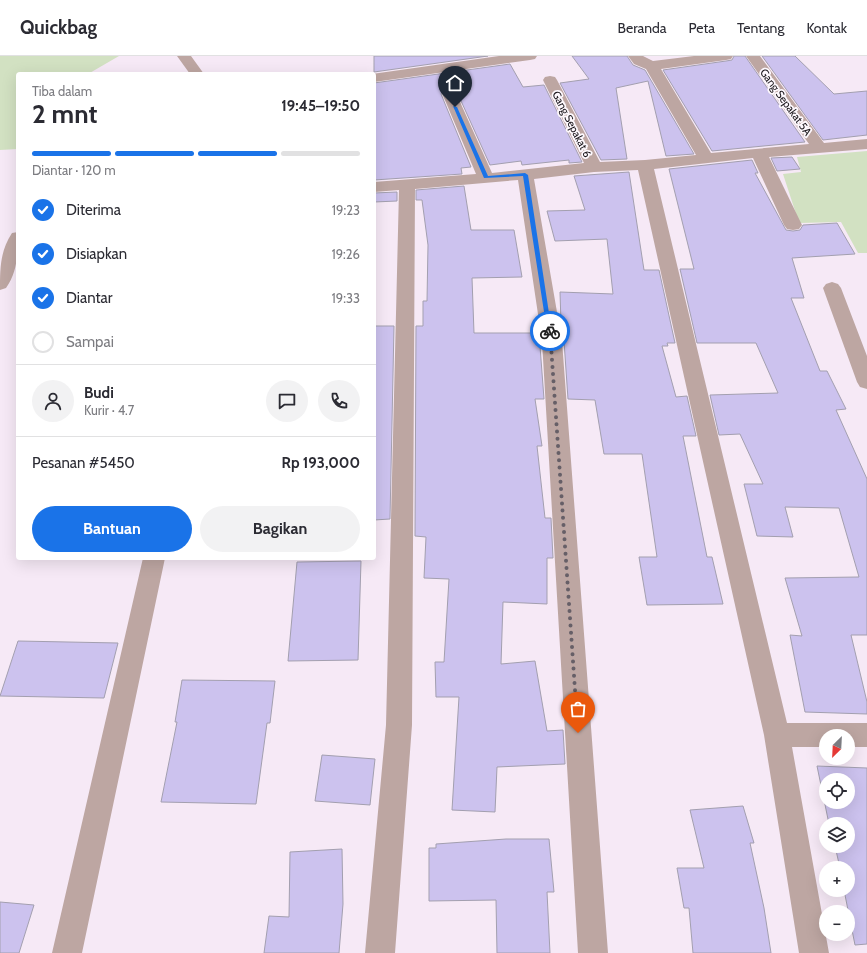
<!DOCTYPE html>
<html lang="id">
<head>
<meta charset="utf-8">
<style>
	body { margin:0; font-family:Cabin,sans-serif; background:#f2f2f3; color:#2b2b33; height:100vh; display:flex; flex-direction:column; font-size:15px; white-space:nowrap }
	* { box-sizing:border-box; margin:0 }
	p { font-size:13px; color:#7c7c81 }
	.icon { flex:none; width:22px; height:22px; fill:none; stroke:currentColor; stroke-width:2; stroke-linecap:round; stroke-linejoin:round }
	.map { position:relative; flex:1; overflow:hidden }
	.panel { position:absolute; left:16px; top:16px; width:360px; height:488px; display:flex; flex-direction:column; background:#fff; border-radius:4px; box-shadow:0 4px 16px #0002 }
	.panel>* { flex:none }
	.needle { width:26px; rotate:204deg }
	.controls { position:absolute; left:819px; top:673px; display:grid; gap:8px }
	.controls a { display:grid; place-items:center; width:36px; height:36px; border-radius:50%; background:#fff; box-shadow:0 4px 16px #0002; font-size:20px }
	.pin { position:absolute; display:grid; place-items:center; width:34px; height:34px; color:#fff; margin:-41px -17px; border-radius:50% 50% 50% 0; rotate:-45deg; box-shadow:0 0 4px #0007 }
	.pin .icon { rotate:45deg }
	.courier { position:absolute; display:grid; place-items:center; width:40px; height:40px; margin:-20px; border:3px solid #1a73e8; border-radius:50%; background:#fff; color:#222; box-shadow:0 1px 5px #0007 }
	.head em { font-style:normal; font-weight:700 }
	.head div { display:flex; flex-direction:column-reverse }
	.head { display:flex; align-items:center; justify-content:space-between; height:68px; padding:0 16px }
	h1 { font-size:26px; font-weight:700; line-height:30px }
	.bar { display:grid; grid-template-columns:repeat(4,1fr); gap:6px 4px; align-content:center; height:48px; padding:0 16px }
	.bar i { height:5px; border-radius:3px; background:#e1e1e2 }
	.bar .active { background:#1a73e8 }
	.bar p { grid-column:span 4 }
	.line { display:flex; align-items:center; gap:10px; padding:0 16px; border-top:1px solid #e1e1e2 }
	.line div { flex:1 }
	.round { display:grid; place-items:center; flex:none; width:42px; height:42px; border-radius:21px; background:#f2f2f3 }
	ol { padding:0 16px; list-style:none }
	li { display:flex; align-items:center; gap:12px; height:44px }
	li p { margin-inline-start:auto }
	li .icon { padding:4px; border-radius:50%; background:#1a73e8; color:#fff; stroke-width:4 }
	li:last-child { color:#7c7c81 }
	li i { width:22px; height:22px; border:2px solid #e1e1e2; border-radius:50% }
	.cta { display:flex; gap:8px; margin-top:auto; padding:8px 16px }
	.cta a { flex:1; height:46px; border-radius:24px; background:#1a73e8; color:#fff; font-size:16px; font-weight:700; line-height:46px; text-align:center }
	.cta a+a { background:#f2f2f3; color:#2b2b33 }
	header { display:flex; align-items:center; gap:24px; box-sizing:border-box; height:56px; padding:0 20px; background:#fff; border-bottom:1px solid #e1e1e2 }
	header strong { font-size:19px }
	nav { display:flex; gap:22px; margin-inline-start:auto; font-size:14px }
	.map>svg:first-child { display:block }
</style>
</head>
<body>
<header>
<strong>Quickbag</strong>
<nav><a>Beranda</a><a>Peta</a><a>Tentang</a><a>Kontak</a></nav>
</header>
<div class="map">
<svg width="867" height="897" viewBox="0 0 867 897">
	<rect width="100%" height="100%" fill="#f6e9f6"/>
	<path fill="#d2e1c2" d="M0 0H119L88 18H18V93L0 94Z
		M867 95V197H858L841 166 799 167 783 118 801 116 797 101Z"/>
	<path fill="#ccc2ee" stroke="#a39faf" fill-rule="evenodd" d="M374 0H488L374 16Z
		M572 0H627L633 9 645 14 694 98 666 100 648 25 616 32 627 103 601 104 560 27 589 23Z
		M734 0H745L805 86 712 95 663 14 726 5 732 4Z
		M762 0H795L834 38 867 35V79L823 84Z
		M510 8 523 31 544 29 582 106 569 107V104L522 109 521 105 490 109 457 36 454 33 449 32 443 33 441 38 471 111 461 112 462 118 374 124V27Z
		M792 101 800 113 777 115 771 102Z
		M752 104 758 117H755L786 174 793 175 800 174 803 169 837 167 855 198 792 202 804 242H791L820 315H827L846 353 836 354 867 423V579H851L867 646V658L805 656 790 579 802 580 785 522 859 521 839 452 785 451 793 481 757 480 744 428H763L740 378 719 379 710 339 778 337 756 287H697L680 213H694L669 113Z
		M629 116 644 214H659L675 287H667L668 290H662L676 341 687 340 696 380H683L707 501H712L723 548 647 549 639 501H657L642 398H604L595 344 568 343 564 285 561 268 560 236 613 238 607 183 555 185 547 155 585 154 574 120Z
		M464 130 471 174H514L522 221 472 222 474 277H539L544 343H535L542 390H537L545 462H551L553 502H547V548L503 546 501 608 535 605 547 675 563 674 565 708 497 711 495 756 452 754 459 641H436L435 606H444L449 523 424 522 426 481 415 480 416 270H423V245H427L428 189 422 144H416V134Z
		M397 136V145L374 146V137Z
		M374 270H394L390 463 374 464Z
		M361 505 358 604 288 605 297 506Z
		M18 585 118 587 104 642 0 640Z
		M182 624 275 625 270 667H267L256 748 161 746 177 666H175Z
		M322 699 375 703 370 749 315 745Z
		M817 710 867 712V888L855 889 844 834H848V812H840L835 790H848V768H829ZM826 724H848V746H826Z
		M743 750 754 787H750L764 852 771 897H693L689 852H684L677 812H704L690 754Z
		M506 783H549L554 836H547L550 897H497L496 844 429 845V792H436V788Z
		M342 793 343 848 339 897H264L269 860 289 861 290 796Z
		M0 846 34 849 19 897H0Z"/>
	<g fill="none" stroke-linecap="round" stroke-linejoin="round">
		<path fill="#bda6a2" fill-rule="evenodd" d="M177 0H191L204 18H190Z
			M499 0H537L535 3 530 4 374 26V18H372Z
			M628 0H643L653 5 694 0H733L731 3 726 4 661 13 711 97 809 88 746 0H760L824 87 867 83V93L769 101 802 169 799 173 793 174 787 173 784 169 753 102 654 113 787 667H867V691H848V680H826V691H792L829 897H799L764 679 638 114 594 116 534 123 562 285 608 897H578L542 285 518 124 415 133 412 669 395 897H365L386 669 399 134 374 136V126L476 118 442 37 444 34 449 33 454 34 456 37 492 117 584 107 543 24 545 21 550 20 555 21 557 24 600 106 645 104 696 99 646 13 634 8Z
			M18 176C18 196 18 215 6 232L0 234C0 213 0 195 12 177Z
			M832 226 838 228 841 232 867 300V333L860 331 857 326 823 232 826 228Z
			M143 502H165L82 897H52Z"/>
	</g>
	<path fill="#1a73e8" d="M453 50 457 51 488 120 525 117 528 119 552 277 547 275 523 120 484 122Z"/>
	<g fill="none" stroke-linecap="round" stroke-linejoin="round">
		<path stroke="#665f67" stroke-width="4" stroke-dasharray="0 7.2" d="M550 275 578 677"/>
	</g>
	<g text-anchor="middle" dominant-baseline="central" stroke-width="3.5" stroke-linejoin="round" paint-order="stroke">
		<g font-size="11" fill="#19151a" stroke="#fef9fe">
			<text transform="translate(786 46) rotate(54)">Gang Sepakat 5A</text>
			<text transform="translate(572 68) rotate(63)">Gang Sepakat 6</text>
		</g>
	</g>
</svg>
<div class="controls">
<a><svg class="needle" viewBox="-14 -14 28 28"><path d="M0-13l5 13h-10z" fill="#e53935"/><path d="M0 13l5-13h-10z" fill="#7c7c81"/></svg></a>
<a><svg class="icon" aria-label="locate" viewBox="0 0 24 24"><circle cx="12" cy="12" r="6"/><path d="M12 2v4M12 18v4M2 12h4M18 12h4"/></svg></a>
<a><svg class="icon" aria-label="layers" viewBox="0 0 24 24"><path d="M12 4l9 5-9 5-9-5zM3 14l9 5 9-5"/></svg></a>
<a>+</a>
<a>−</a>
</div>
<div class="pin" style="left:578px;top:677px;background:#ea580c"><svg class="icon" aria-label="bag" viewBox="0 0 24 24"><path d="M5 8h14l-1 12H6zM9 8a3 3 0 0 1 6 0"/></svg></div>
<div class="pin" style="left:455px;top:51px;background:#1f2937"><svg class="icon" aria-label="home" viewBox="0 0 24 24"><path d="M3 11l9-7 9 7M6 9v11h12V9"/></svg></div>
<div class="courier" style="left:550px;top:275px"><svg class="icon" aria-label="bike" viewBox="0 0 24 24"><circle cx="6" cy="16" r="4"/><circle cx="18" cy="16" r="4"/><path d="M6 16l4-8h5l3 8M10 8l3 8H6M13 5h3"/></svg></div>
<section class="panel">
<div class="head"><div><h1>2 mnt</h1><p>Tiba dalam</p></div><em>19:45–19:50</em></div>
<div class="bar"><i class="active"></i><i class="active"></i><i class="active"></i><i></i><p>Diantar · 120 m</p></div>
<ol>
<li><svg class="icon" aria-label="check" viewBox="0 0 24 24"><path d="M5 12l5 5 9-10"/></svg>Diterima<p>19:23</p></li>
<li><svg class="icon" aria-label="check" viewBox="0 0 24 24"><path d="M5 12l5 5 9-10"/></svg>Disiapkan<p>19:26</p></li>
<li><svg class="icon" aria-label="check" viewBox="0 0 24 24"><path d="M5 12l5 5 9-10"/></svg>Diantar<p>19:33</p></li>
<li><i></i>Sampai</li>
</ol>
<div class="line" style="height:72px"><a class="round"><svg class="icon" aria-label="person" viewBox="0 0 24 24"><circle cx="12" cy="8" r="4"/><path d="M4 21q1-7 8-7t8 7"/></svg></a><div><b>Budi</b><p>Kurir · 4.7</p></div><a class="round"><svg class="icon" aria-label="chat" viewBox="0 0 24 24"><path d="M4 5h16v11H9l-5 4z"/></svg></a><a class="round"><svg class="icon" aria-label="phone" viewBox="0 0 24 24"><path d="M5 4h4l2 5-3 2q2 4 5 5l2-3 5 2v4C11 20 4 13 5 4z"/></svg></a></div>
<div class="line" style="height:52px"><div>Pesanan #5450</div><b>Rp 193,000</b></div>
<div class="cta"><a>Bantuan</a><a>Bagikan</a></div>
</section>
</div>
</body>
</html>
